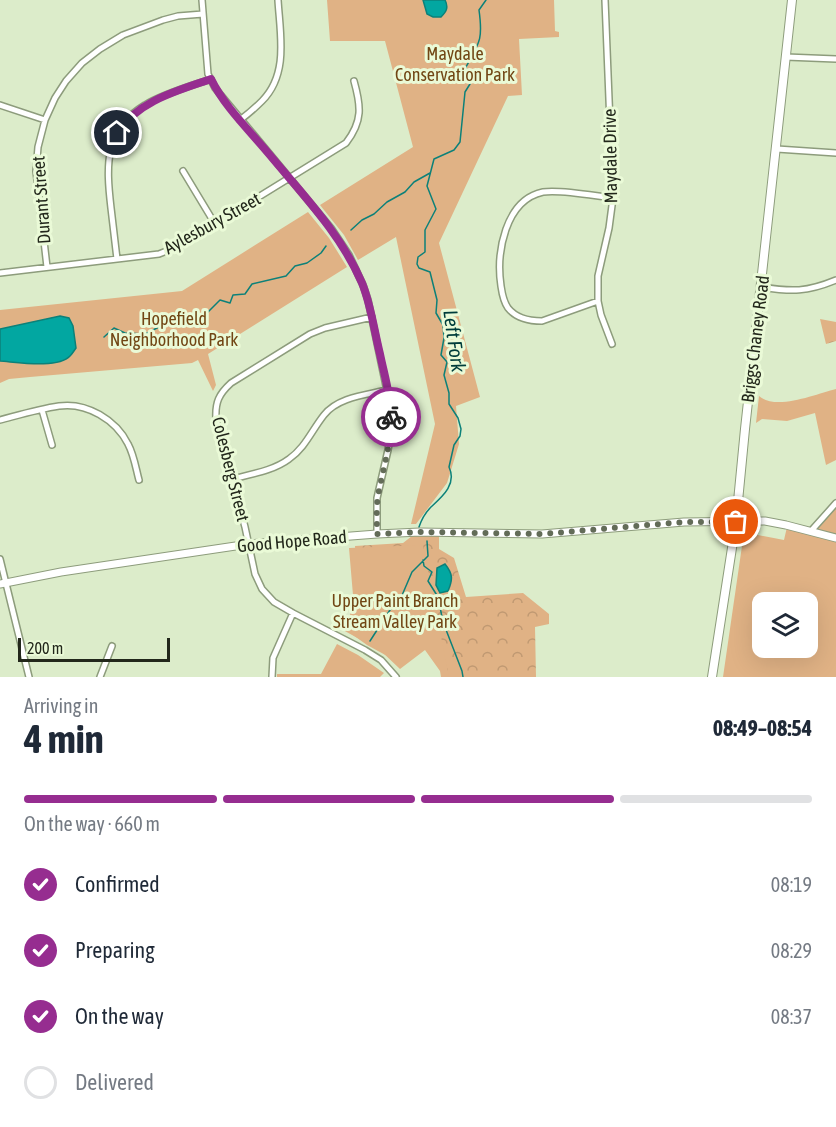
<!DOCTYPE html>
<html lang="en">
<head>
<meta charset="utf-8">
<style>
	body { margin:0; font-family:"Asap Condensed",sans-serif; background:#f6f6f7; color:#1f2937; height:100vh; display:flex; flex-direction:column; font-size:22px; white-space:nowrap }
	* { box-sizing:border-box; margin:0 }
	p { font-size:20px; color:#747a83 }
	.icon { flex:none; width:33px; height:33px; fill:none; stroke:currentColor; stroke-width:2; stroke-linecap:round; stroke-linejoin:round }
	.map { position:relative; height:677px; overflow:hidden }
	.details { display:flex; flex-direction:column; background:#fff; flex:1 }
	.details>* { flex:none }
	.buttons { position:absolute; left:752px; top:592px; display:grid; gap:12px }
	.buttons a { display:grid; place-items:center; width:66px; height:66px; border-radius:12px; background:#fff; box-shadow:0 6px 24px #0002; font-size:30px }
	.scale { position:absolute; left:18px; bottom:15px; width:152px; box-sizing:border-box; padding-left:6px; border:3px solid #22271b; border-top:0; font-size:16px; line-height:21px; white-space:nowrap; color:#22271b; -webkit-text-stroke:4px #eafad7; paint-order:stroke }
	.pin { position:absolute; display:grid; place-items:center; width:51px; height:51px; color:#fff; margin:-26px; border:3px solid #fff; border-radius:50%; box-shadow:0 2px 6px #0007 }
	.courier { position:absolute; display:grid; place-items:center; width:60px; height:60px; margin:-30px; border:4px solid #962d90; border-radius:50%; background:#fff; color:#222; box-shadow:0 2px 8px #0007 }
	.overview em { font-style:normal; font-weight:700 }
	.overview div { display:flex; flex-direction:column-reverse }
	.overview { display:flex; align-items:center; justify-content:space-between; height:102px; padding:0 24px }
	h1 { font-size:39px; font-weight:700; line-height:45px }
	.bar { display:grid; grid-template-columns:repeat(4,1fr); gap:9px 6px; align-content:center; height:72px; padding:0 24px }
	.bar i { height:8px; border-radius:4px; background:#e0e1e3 }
	.bar .active { background:#962d90 }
	.bar p { grid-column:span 4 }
	ol { padding:0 24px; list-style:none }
	li { display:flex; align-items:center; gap:18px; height:66px }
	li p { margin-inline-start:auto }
	li .icon { padding:6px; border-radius:50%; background:#962d90; color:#fff; stroke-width:4 }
	li:last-child { color:#747a83 }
	li i { width:33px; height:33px; border:3px solid #e0e1e3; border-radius:50% }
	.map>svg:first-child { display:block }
</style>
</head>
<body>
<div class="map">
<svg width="836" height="677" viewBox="0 0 836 677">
	<defs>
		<pattern id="forest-crowns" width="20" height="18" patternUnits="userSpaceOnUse" patternTransform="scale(1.5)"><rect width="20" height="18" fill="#e0b285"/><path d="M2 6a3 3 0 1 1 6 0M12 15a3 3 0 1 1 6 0" fill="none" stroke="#c09972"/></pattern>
	</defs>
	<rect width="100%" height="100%" fill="#dcecca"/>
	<path fill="url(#forest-crowns)" d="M820 319 836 322V341L826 344Z
		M412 536H439V549L454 558 466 597 523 593 549 614V624L535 627 536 677H448L428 647 400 663 367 645 346 630 357 590 355 546 403 543Z"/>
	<path fill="#e0b285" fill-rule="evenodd" d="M327 0H554L555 31 559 32V37L519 39 522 95 508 96 439 243 480 397 456 406 459 444 447 483 416 524H411L435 424 396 237 358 260 344 235 320 205 413 147 385 41H330Z
		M308 212 329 238 347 267 208 354 216 385 213 391 198 360 192 363 30 377 9 379 0 383V310L182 291Z
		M836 389V460L826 465 815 413 787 421 762 419 756 423 759 396C776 411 816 394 836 389Z
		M836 507V535L815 530Z
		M787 527 836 539V677H723L743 539 753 534 784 540ZM762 603H807V648H762Z
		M423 545 449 677H441L440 671 425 650 400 669 381 651 343 630 354 607 349 548Z
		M337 644 358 655 384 673 380 677H277V674H321Z"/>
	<path fill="#02a7a1" stroke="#0c8179" stroke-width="1.5" d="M423 0H445C449 8 446 12 441 17H433L427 14Z
		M60 316 69 318 73 326 76 348C74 351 72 354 70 356 58 369 16 362 0 361V329Z
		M445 564C453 574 453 579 448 591L440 593 436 585 437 568Z"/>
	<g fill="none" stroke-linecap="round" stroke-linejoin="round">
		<path stroke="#0c8179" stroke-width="1.5" d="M351 230 362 220 374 214 387 202 405 192 414 182 430 173
			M104 337 114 328 125 333 145 334 167 323 183 318 206 314 220 300 230 303 233 295 245 294 252 284 286 276 295 266 307 263 321 253 326 246
			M419 527C421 521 426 512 431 507 443 496 457 484 449 467L454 445 460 436 461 429 458 418 449 404V393L444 375 447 362 441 355 444 338 443 325 436 313 437 300 430 272 419 268 417 264 418 257 425 252V230L436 209 427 186 434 159 454 150 460 142 465 92 470 84 466 67C480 42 483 39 479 10L486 0
			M423 560 424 566 432 572 428 581 438 597 443 622 462 671 463 677
			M370 641 390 610 400 600 412 572 428 556 427 541"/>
		<g stroke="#8d9c7c" stroke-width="8">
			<path id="minor" d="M202 0 208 74 215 88 331 228 349 255 363 285 368 300 391 410V432L388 450 377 498V534
				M605 0 613 198 609 228 598 276V301L601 315 612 344
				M786 57 836 59
				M0 105 45 120
				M240 120C248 114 255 108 262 101 289 74 280 34 278 0
				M777 149 836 153
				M183 171 215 224
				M117 259C115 242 113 225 111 208 106 165 104 130 145 105 162 94 191 86 211 79
				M47 267 36 171 38 147 45 120 55 98 66 81 82 63 100 49 123 35 163 20 178 16 203 14
				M0 273 159 254 179 246 346 143C363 121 361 106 354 81
				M761 287C792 292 807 292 836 280
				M598 301 542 321C529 321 516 318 508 308 503 301 502 293 501 286 496 253 505 200 543 192 560 189 595 196 613 198
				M372 317 325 328 310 334 231 383C219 394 215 402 216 419L245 527 255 574 262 589 274 602 293 613 365 650 381 660 396 677
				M42 410 52 445
				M0 420C19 415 39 409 59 406 87 402 116 420 128 444 134 455 136 469 139 480
				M232 479C251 474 273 471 289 459 305 448 312 430 324 415 338 397 366 395 387 390
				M811 531 836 503
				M0 559 29 677
				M100 677 112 646
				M272 677 273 658 293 613"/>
		</g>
		<g stroke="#8d9c7c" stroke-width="9">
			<path id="tertiary" d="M0 584 61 572 249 544 377 534 420 532 542 534 684 522 765 521 786 525 836 538"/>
		</g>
		<g stroke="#8d9c7c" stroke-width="10">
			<path id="secondary" d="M712 677 736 522 745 429 792 0"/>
		</g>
		<use href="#minor" stroke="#fff" stroke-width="5"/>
		<use href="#tertiary" stroke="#fff" stroke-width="7"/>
		<use href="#secondary" stroke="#fff" stroke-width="8"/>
	</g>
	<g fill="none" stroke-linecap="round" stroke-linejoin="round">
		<path stroke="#636c58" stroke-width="6" stroke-dasharray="0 10.8" d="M391 417C391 446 383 468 378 496 376 508 377 522 377 534L420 532 542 534 684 522H736"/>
		<path stroke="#962d90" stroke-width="8" d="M117 133C138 101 176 91 211 79 224 106 250 131 269 154 303 195 341 234 362 283 371 305 374 330 380 354 384 374 391 396 391 417"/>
	</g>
	<g text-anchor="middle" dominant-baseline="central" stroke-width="6" stroke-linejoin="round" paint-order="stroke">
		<g font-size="18" fill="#714614" stroke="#eafad7">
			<text x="455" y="53">Maydale<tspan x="455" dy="21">Conservation Park</tspan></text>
			<text x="174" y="318">Hopefield<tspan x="174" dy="21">Neighborhood Park</tspan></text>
			<text x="395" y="600">Upper Paint Branch<tspan x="395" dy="21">Stream Valley Park</tspan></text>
		</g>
		<g font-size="18" fill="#22271b" stroke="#eafad7">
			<text transform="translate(610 156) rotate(-91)">Maydale Drive</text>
			<text transform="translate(41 200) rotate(-94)">Durant Street</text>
			<text transform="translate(212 223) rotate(-29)">Aylesbury Street</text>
			<text transform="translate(755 339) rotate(-83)">Briggs Chaney Road</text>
			<text transform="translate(231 469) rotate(76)">Colesberg Street</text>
			<text transform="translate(292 541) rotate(-5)">Good Hope Road</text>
		</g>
		<g font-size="20" font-style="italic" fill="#003d3b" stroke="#eafad7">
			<text transform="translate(455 341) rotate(82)">Left Fork</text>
		</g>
	</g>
</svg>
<div class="buttons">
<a><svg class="icon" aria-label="layers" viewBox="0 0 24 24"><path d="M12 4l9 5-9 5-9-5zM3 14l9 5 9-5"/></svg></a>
</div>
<div class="scale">200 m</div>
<div class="pin" style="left:736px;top:522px;background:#ea580c"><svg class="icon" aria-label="bag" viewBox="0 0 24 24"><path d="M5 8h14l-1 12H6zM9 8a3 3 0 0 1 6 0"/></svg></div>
<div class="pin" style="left:117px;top:133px;background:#1f2937"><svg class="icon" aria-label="home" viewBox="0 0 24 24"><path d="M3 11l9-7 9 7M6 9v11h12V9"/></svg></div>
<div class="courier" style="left:391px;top:417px"><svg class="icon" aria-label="bike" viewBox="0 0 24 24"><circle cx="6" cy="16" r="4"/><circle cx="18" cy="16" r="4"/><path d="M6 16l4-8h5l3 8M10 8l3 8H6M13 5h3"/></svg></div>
</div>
<section class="details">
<div class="overview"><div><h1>4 min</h1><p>Arriving in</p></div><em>08:49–08:54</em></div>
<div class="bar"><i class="active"></i><i class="active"></i><i class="active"></i><i></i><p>On the way · 660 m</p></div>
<ol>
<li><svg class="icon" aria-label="check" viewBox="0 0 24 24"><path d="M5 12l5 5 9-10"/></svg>Confirmed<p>08:19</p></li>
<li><svg class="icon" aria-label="check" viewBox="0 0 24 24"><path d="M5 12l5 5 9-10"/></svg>Preparing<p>08:29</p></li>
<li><svg class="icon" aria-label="check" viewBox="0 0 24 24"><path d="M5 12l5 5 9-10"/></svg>On the way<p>08:37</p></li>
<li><i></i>Delivered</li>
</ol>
</section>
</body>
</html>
